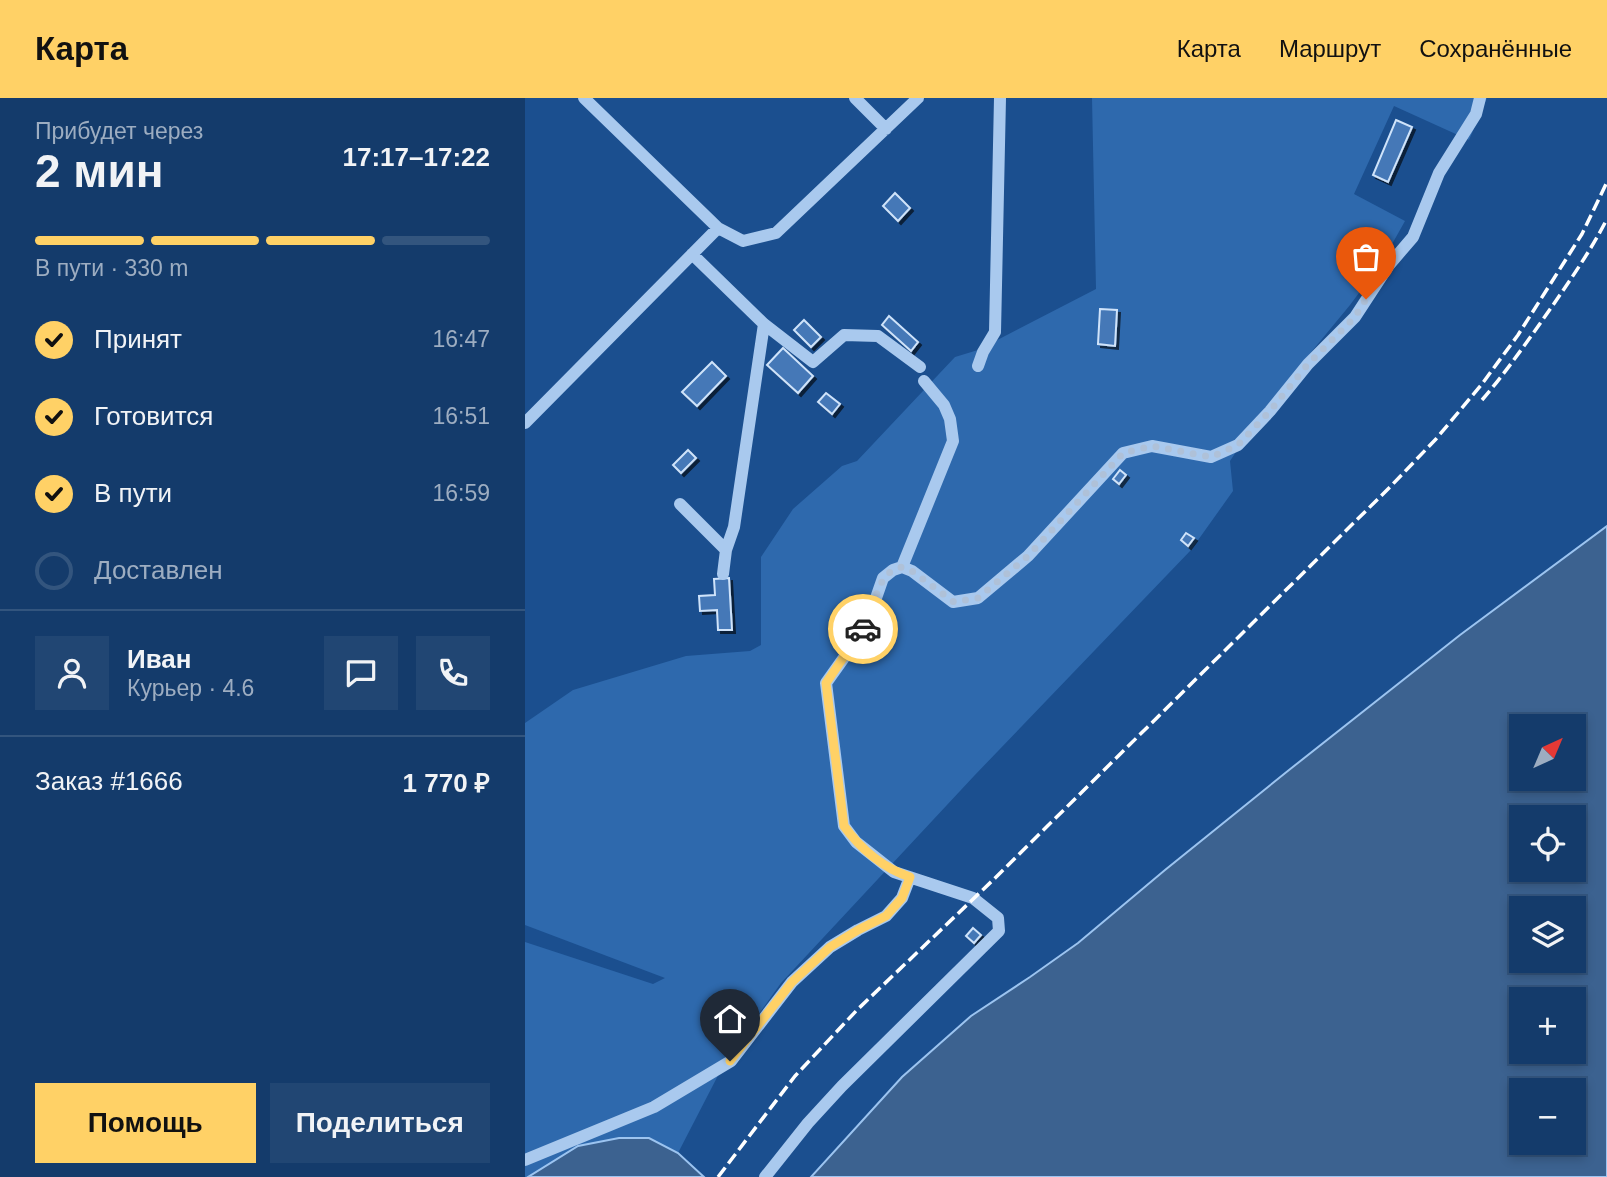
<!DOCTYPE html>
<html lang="ru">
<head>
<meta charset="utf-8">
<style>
	body { margin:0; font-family:Helvetica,sans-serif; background:#214673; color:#f1f3f6; height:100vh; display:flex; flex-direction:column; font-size:26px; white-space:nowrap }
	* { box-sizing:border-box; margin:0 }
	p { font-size:23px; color:#9dadc1 }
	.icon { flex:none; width:38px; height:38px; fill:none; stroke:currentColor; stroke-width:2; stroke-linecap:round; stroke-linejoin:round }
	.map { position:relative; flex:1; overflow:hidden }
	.details { display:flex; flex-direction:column; background:#143b6b; width:525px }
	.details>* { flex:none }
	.needle { width:46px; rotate:44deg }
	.buttons { position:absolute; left:984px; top:616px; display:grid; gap:14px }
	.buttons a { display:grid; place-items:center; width:77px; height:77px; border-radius:0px; background:#143b6b; box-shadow:0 4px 10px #0003,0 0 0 2px #33557e; font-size:35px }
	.pin { position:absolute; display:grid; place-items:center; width:60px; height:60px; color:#fff; margin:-72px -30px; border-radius:50% 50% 50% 0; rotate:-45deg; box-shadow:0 0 7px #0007 }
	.pin .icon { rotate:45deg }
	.courier { position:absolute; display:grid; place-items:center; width:70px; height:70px; margin:-35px; border:5px solid #ffd166; border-radius:50%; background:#fff; color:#222; box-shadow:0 2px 9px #0007 }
	.summary em { font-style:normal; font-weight:700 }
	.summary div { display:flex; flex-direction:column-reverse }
	.summary { display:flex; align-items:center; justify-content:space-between; height:119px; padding:0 35px }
	h1 { font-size:46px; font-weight:700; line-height:52px }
	.bar { display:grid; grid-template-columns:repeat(4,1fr); gap:10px 7px; align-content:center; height:84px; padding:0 35px }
	.bar i { height:9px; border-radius:5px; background:#33557e }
	.bar .current { background:#ffd166 }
	.bar p { grid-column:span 4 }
	.line { display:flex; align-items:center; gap:18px; padding:0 35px; border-top:2px solid #33557e }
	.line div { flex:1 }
	.round { display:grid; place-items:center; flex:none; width:74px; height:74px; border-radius:0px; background:#214673 }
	ol { padding:0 35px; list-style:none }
	li { display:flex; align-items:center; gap:21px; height:77px }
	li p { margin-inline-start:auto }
	li .icon { padding:7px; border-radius:50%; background:#ffd166; color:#111; stroke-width:4 }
	li:last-child { color:#9dadc1 }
	li i { width:38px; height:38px; border:4px solid #33557e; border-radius:50% }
	.primary-button { display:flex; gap:14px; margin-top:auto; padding:14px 35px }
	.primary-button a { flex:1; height:80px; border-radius:0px; background:#ffd166; color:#111; font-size:28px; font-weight:700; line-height:80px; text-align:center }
	.primary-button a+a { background:#214673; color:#f1f3f6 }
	header { display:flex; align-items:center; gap:42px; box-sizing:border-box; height:98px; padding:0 35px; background:#ffd166; color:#111 }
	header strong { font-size:33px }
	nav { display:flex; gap:38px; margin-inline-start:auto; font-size:24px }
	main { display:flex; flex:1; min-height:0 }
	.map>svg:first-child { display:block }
</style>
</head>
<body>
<header>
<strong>Карта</strong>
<nav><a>Карта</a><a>Маршрут</a><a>Сохранённые</a></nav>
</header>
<main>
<section class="details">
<div class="summary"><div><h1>2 мин</h1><p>Прибудет через</p></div><em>17:17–17:22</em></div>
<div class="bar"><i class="current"></i><i class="current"></i><i class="current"></i><i></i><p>В пути · 330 m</p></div>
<ol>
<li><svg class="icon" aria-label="check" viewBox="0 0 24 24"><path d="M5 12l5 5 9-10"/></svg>Принят<p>16:47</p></li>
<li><svg class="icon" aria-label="check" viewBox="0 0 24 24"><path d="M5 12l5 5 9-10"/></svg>Готовится<p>16:51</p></li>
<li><svg class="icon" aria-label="check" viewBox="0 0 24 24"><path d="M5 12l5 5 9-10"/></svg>В пути<p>16:59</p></li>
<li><i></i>Доставлен</li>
</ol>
<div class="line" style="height:126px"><a class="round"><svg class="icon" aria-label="person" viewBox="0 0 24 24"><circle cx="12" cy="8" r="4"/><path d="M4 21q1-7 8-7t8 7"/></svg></a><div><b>Иван</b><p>Курьер · 4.6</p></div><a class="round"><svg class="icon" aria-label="chat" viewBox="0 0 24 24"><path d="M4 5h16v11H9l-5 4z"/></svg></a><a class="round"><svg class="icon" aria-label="phone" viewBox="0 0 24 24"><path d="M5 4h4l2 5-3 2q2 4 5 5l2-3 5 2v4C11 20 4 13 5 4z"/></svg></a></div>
<div class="line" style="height:91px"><div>Заказ #1666</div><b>1 770 ₽</b></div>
<div class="primary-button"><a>Помощь</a><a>Поделиться</a></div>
</section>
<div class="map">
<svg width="1082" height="1079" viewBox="0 0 1082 1079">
	<defs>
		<filter id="shadow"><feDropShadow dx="3" dy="3" stdDeviation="0" flood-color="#0009"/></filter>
	</defs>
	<rect width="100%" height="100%" fill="#1b4f8f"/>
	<path fill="#2e69ad" d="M567 0H962L944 42 869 8 829 96 880 123 857 164 825 207 740 310 705 363 708 393 666 452 449 678 256 885 201 962 153 1055 124 1040H94L53 1048 3 1079H0V844L128 886 140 880 0 827V625L48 592 161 558 225 553 236 547V459L268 411 317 368 332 363 430 259 453 252 571 191Z"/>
	<path fill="#3c6290" stroke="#9cc4f0" stroke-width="2" fill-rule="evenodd" d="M1082 428V1079H286L377 979 446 918 505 879 553 845 640 772 764 672 935 537ZM996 628H1048V681H996ZM996 719H1048V772H996ZM996 810H1048V863H996ZM996 901H1048V954H996ZM996 992H1048V1045H996Z
		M94 1040H124L153 1055 179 1079H3L53 1048Z"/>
	<path fill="#4478b7" stroke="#cfe3fa" stroke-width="2" filter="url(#shadow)" d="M871 22 887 29 863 84 848 77Z
		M370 95 385 110 373 123 358 108Z
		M575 211 592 212 590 248 573 246Z
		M364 218 393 244 386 253 357 227Z
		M279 222 296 239 286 249 269 232Z
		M258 250 288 278 273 295 242 267Z
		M187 264 201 278 172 308 157 294Z
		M301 295 315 306 307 316 293 304Z
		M163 352 171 360 156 375 148 367Z
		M595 372 601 377 594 386 588 381Z
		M661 435 669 440 663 448 656 442Z
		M204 480 207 532H193L192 512 175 513 174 498 190 497 189 481Z
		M448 830 456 837 449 845 441 838Z"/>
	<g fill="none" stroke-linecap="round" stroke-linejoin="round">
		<path stroke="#a9c9ee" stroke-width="12" d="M59 0 193 130 218 143 251 135 393 0
			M330 0 361 31
			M167 156 239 226 288 264 319 237 353 238 395 269
			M453 268 458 254 470 234 475 0
			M0 325 193 130
			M155 406 201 452
			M377 469 387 473 428 504 453 500 503 458 598 355 627 348 686 359 713 347 745 313 783 266 830 219 864 167 888 139 914 75 951 16 955 0
			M198 476 201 452 209 429 239 226
			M0 1062 129 1009 206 963 267 884 305 849 333 832 361 818 377 800 385 779
			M240 1079 283 1025 317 988 474 833 473 820 448 800 369 774 331 744 319 728 301 585 333 540 344 520 358 480 368 472 377 469 428 343 425 321 419 307 399 283"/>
		<path stroke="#fff" stroke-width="3.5" stroke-dasharray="12 5" stroke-linecap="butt" d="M957 302C982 273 1004 241 1026 210 1046 181 1066 152 1082 121
			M193 1079 270 978 332 912 467 783 866 388 911 341 957 286 993 237 1057 136 1082 84"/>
	</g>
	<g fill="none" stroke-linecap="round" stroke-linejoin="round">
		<path stroke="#afc1d8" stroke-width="7" stroke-dasharray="0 12.6" d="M338 531C346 516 350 496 358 482 362 475 369 471 377 469L387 473 429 504 453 500 503 458 598 355 627 348 686 359 713 347 745 313 783 266 830 219 841 201"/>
		<path stroke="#ffd166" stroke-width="9" d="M205 963 267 884 305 849 333 832 361 818 377 800 385 779C358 770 335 750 319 728L301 585 338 531"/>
	</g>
</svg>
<div class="buttons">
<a><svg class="needle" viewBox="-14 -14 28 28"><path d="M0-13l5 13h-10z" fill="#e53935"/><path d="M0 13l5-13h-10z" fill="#9dadc1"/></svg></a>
<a><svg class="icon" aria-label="locate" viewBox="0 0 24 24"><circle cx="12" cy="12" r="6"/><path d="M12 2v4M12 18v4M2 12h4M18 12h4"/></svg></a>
<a><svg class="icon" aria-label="layers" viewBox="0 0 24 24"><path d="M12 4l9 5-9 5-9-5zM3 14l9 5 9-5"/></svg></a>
<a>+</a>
<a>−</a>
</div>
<div class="pin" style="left:841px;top:201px;background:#ea580c"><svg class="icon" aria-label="bag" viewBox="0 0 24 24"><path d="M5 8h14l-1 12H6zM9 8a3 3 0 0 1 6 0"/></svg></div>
<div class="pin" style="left:205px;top:963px;background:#1f2937"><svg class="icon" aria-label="home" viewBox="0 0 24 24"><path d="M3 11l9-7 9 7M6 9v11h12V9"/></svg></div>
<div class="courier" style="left:338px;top:531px"><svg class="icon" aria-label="car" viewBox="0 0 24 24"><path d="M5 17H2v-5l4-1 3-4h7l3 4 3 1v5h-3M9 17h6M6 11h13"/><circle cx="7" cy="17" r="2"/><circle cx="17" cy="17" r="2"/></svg></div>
</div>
</main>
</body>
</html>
